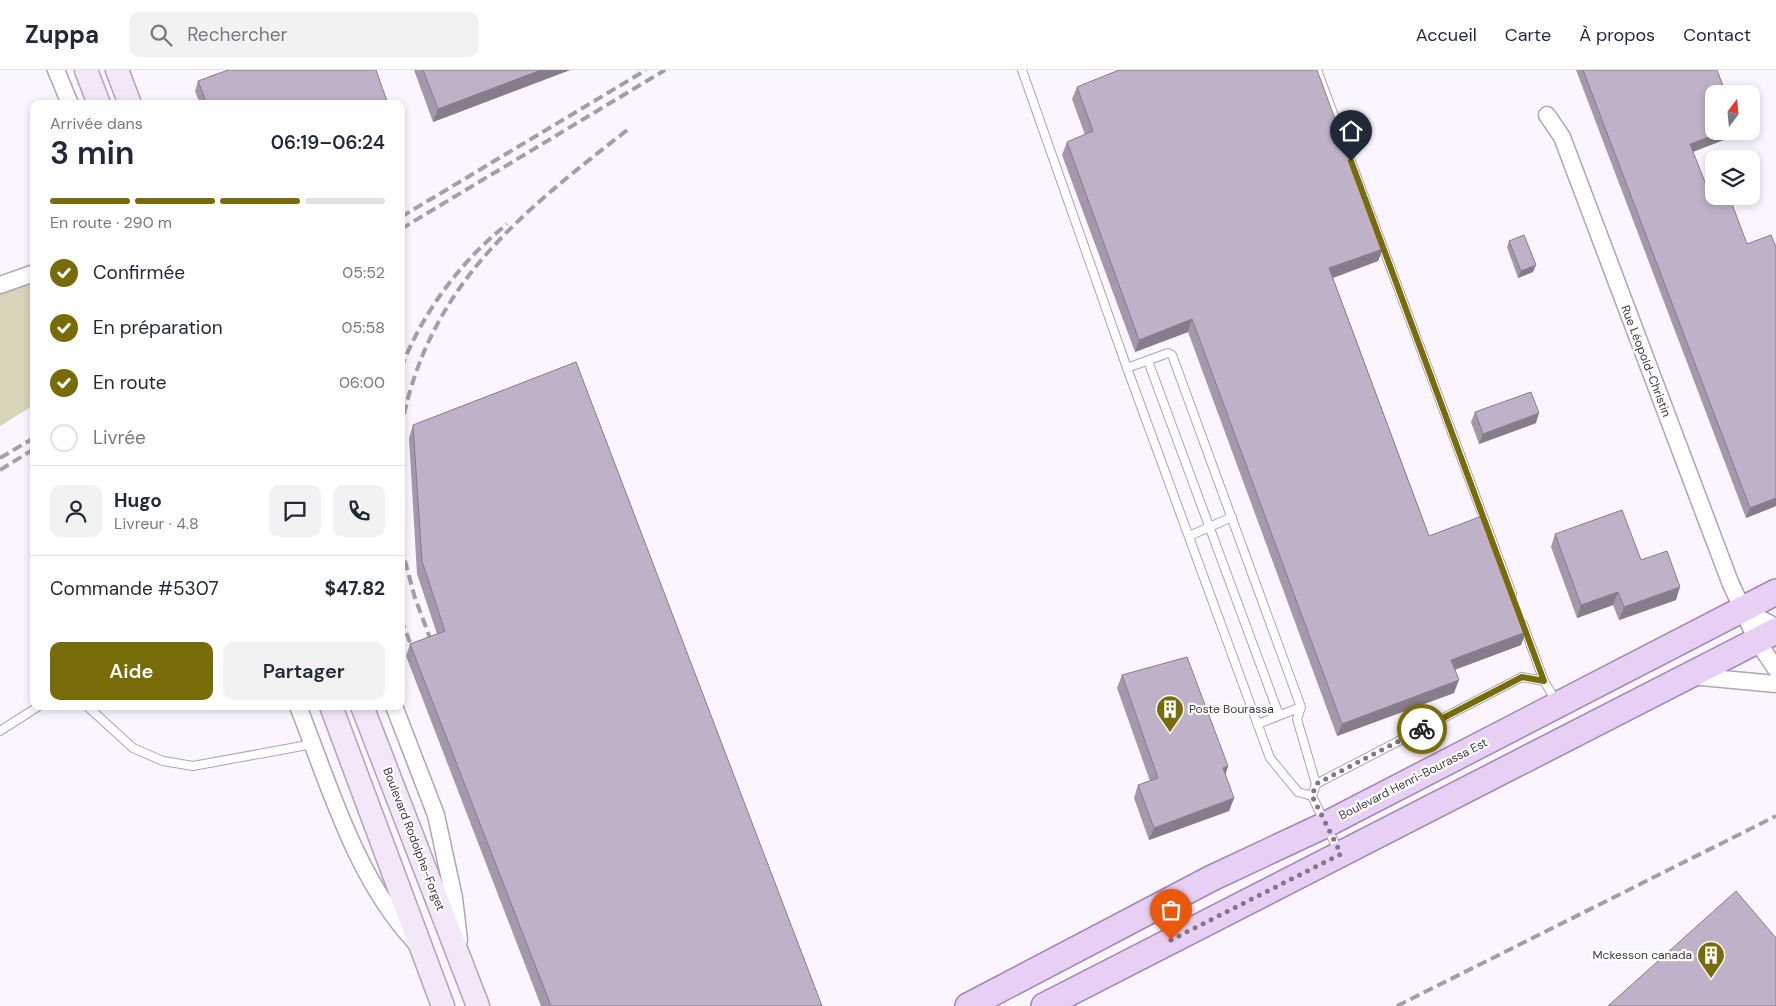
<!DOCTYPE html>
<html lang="fr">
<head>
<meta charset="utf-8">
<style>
	body { margin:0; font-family:"DM Sans",sans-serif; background:#f2f2f3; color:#1f2937; height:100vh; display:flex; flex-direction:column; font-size:19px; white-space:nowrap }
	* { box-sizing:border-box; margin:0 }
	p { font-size:16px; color:#747a83 }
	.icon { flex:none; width:28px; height:28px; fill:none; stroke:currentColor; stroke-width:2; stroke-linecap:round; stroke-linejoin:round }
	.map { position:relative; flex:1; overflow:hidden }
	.details { position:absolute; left:30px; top:30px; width:375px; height:610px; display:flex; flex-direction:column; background:#fff; border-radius:10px; box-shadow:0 2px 8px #0003 }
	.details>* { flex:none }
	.needle { width:32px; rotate:16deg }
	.tools { position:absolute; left:1705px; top:15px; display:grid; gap:10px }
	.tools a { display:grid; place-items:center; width:55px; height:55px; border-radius:10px; background:#fff; box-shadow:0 2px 8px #0003; font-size:25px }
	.pin { position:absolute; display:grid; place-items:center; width:42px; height:42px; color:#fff; margin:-51px -21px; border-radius:50% 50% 50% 0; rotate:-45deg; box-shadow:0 0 5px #0007 }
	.pin .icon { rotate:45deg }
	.courier { position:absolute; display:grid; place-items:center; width:50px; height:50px; margin:-25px; border:4px solid #776c07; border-radius:50%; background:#fff; color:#222; box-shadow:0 1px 6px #0007 }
	.summary em { font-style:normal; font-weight:600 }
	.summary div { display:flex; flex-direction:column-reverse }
	.summary { display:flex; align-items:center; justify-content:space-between; height:85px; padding:0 20px }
	h1 { font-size:32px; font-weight:600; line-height:38px }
	.bar { display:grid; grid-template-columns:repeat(4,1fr); gap:8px 5px; align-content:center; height:60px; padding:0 20px }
	.bar i { height:6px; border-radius:4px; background:#e0e1e3 }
	.bar .active { background:#776c07 }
	.bar p { grid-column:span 4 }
	.line { display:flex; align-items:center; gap:12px; padding:0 20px; border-top:1px solid #e0e1e3 }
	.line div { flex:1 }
	.round { display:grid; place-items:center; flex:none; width:52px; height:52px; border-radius:10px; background:#f2f2f3 }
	ol { padding:0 20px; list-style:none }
	li { display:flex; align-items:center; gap:15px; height:55px }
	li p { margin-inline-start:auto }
	li .icon { padding:5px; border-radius:50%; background:#776c07; color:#fff; stroke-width:4 }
	li:last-child { color:#747a83 }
	li i { width:28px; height:28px; border:2px solid #e0e1e3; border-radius:50% }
	.action { display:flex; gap:10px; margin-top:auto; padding:10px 20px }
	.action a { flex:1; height:58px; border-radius:10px; background:#776c07; color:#fff; font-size:20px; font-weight:600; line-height:58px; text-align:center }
	.action a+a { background:#f2f2f3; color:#1f2937 }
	header { display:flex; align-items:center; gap:30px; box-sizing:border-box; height:70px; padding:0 25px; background:#fff; border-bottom:1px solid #e0e1e3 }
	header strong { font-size:24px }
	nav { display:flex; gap:28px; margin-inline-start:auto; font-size:18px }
	.search { width:350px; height:45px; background:#f2f2f3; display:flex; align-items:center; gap:12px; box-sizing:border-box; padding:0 18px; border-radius:10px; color:#747a83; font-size:19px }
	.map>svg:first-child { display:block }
</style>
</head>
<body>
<header>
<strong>Zuppa</strong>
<div class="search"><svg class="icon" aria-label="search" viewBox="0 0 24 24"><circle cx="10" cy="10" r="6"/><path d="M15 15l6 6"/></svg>Rechercher</div>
<nav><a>Accueil</a><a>Carte</a><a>À propos</a><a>Contact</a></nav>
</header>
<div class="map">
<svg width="1776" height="936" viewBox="0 0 1776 936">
	<rect width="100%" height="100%" fill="#fbf5ff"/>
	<path fill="#d7d4ba" d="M34 202V335L0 356V214Z"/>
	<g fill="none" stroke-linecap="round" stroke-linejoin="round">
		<g stroke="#b0a3b9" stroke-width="10">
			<path id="lane" d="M1022 0 1127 298 1270 688 1298 722 1312 726 1316 714 1297 649 1301 637 1172 285 1168 283 1127 298
				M1317 0 1512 524
				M1148 291 1279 645
				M1189 466 1232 447
				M1523 554 1544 611
				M87 636 133 678 163 691 193 696 313 674
				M1258 654 1301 637
				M0 661 39 636
				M1316 714 1522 607 1544 611 1556 631
				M1312 726 1338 780"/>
		</g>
		<g stroke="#b0a3b9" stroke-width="19">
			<path id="street" d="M56 0 70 34
				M1547 45 1562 67 1730 512 1757 571 1776 599
				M0 215 34 203
				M1742 539 1776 557
				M1691 606 1776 614
				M298 636C330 717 356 809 416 873
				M394 636 436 745 454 828 459 870"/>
		</g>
		<g stroke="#b0a3b9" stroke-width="25">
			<path id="secondary" d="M86 0 99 34
				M117 0 130 34
				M331 636 443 936
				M362 636 478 936"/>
		</g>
		<g stroke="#a186b1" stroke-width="28">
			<path id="primary" d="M968 936 1212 808 1325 755 1776 522
				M1044 936 1776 561"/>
		</g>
		<use href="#lane" stroke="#fff" stroke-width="8"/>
		<use href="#street" stroke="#fff" stroke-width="16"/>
		<use href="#secondary" stroke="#f3e8fa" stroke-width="22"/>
		<use href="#primary" stroke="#e8d0f5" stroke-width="25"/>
		<path stroke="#a49ea7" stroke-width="4" stroke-dasharray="10 5" stroke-linecap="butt" d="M401 147 646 0
			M401 159 665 0
			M401 298C423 242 460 192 507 154
			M401 359C428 214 521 143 631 57
			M0 388 34 368
			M0 400 34 379
			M401 476 415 528 433 576
			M401 549 414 583
			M1397 936 1776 746"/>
	</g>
	<path fill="#a498ab" d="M414 0H570L433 52Z
		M1576 0H1717L1714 61H1736L1734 66 1693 82 1776 436 1746 448Z
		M198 11 388 34H200L195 21Z
		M1077 17 1378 191 1333 208 1429 466 1526 562 1521 575 1454 600V623L1337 666 1188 262 1135 282 1062 85 1067 72 1085 65 1072 29Z
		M1509 171 1533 202 1518 208 1507 177Z
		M1475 342 1536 353 1479 374 1471 352Z
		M413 355 822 936H541L406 586 410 574 437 564 417 504 409 368Z
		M1555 464 1641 490 1676 530 1619 550 1613 535 1577 548 1551 477Z
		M1122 605 1228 696 1225 705 1234 728 1229 741 1149 770 1134 728 1138 715 1150 711 1117 618Z"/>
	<path fill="#867c8b" d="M541 0H570L433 52 438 39Z
		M1725 61H1736L1734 66 1687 84 1690 74Z
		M1383 179 1378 191 1324 211 1329 198Z
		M1536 195 1533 202 1518 208 1521 201Z
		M1192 249 1188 262 1135 282 1139 270Z
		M1539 343 1536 353 1479 374 1483 364Z
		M1776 428V436L1746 448 1750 438Z
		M1680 517 1676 530 1619 550 1624 537Z
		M1618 522 1613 535 1577 548 1581 535Z
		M1526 562 1521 575 1446 603 1451 590Z
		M1459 610 1454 623 1337 666 1342 654Z
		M1228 696 1224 709 1223 698Z
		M1234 728 1229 741 1149 770 1154 758Z"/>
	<path fill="#bfb1c7" stroke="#867c8b" d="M228 0H376L388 34H207L198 11Z
		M423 0H541L438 39Z
		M1119 0H1317L1383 179 1329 198 1429 466 1482 446 1526 562 1451 590 1459 610 1342 654 1192 249 1139 270 1067 72 1093 61 1077 17Z
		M1583 0H1717L1726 24H1714V61H1725L1690 74 1712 130 1723 126H1729L1747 174 1771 165 1776 177V428L1750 438Z
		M1524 165 1536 195 1521 201 1509 171Z
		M576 292 822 936H551L410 574 445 561 422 491 413 355Z
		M1531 322 1539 343 1483 364 1475 342Z
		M1622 440 1641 490 1667 481 1680 517 1624 537 1618 522 1581 535 1555 464Z
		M1187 587 1228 696 1223 698 1234 728 1154 758 1138 715 1158 708 1122 605Z
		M1736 821 1776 868V936H1608Z"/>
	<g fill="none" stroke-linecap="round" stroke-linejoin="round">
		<path stroke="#7f7982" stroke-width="5" stroke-dasharray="0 9" d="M1171 870 1341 784 1312 726 1316 714 1422 659"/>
		<path stroke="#776c07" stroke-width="6" d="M1351 91 1544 611 1522 607 1422 659"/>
	</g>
	<defs>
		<g id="building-pin" transform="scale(1.4375)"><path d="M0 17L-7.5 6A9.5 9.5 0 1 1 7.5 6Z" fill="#776c07" stroke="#fff"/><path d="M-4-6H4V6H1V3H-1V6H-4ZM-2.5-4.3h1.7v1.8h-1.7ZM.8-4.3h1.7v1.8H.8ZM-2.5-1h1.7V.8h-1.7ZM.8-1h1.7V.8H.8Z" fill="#fff"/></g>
	</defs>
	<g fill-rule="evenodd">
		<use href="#building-pin" x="1170" y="639"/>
		<use href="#building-pin" x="1711" y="885"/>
	</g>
	<g text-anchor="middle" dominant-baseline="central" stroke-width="4.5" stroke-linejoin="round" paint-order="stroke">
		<g font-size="12" fill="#3c363f" stroke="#fff">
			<text transform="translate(1646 291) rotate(69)">Rue Léopold-Christin</text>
			<text transform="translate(1413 709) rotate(-27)">Boulevard Henri-Bourassa Est</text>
			<text transform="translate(414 769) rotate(69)">Boulevard Rodolphe-Forget</text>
		</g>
		<g font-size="12" fill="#3c363f" stroke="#fff" text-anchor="start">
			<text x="1189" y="639">Poste Bourassa</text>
			<text x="1692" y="885" text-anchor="end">Mckesson canada</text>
		</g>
	</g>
</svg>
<div class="tools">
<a><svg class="needle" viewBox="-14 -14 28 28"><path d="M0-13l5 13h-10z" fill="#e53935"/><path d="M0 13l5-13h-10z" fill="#747a83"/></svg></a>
<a><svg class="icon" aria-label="layers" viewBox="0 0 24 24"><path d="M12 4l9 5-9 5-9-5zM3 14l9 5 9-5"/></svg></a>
</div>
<div class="pin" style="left:1171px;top:870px;background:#ea580c"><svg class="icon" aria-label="bag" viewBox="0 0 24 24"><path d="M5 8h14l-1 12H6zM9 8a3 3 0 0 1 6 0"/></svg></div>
<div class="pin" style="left:1351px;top:91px;background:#1f2937"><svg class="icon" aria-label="home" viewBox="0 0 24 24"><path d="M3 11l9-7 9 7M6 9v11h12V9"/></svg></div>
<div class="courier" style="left:1422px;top:659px"><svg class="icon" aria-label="bike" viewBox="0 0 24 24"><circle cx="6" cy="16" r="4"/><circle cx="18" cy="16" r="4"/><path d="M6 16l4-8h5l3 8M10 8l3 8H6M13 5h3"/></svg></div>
<section class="details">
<div class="summary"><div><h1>3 min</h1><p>Arrivée dans</p></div><em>06:19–06:24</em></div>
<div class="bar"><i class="active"></i><i class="active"></i><i class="active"></i><i></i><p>En route · 290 m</p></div>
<ol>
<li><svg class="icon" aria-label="check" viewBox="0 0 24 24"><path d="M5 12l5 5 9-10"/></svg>Confirmée<p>05:52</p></li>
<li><svg class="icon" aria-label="check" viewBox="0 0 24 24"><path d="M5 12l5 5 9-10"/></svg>En préparation<p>05:58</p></li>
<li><svg class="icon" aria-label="check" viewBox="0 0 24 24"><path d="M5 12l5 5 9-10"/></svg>En route<p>06:00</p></li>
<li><i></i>Livrée</li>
</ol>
<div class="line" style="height:90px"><a class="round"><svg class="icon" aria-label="person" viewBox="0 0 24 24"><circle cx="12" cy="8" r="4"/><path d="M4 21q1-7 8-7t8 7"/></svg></a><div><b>Hugo</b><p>Livreur · 4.8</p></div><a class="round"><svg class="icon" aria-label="chat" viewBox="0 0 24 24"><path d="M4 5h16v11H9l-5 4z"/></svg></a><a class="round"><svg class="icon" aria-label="phone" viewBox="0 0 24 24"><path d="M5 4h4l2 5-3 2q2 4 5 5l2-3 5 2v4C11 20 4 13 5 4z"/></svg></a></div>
<div class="line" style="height:65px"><div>Commande #5307</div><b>$47.82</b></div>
<div class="action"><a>Aide</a><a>Partager</a></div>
</section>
</div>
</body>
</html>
